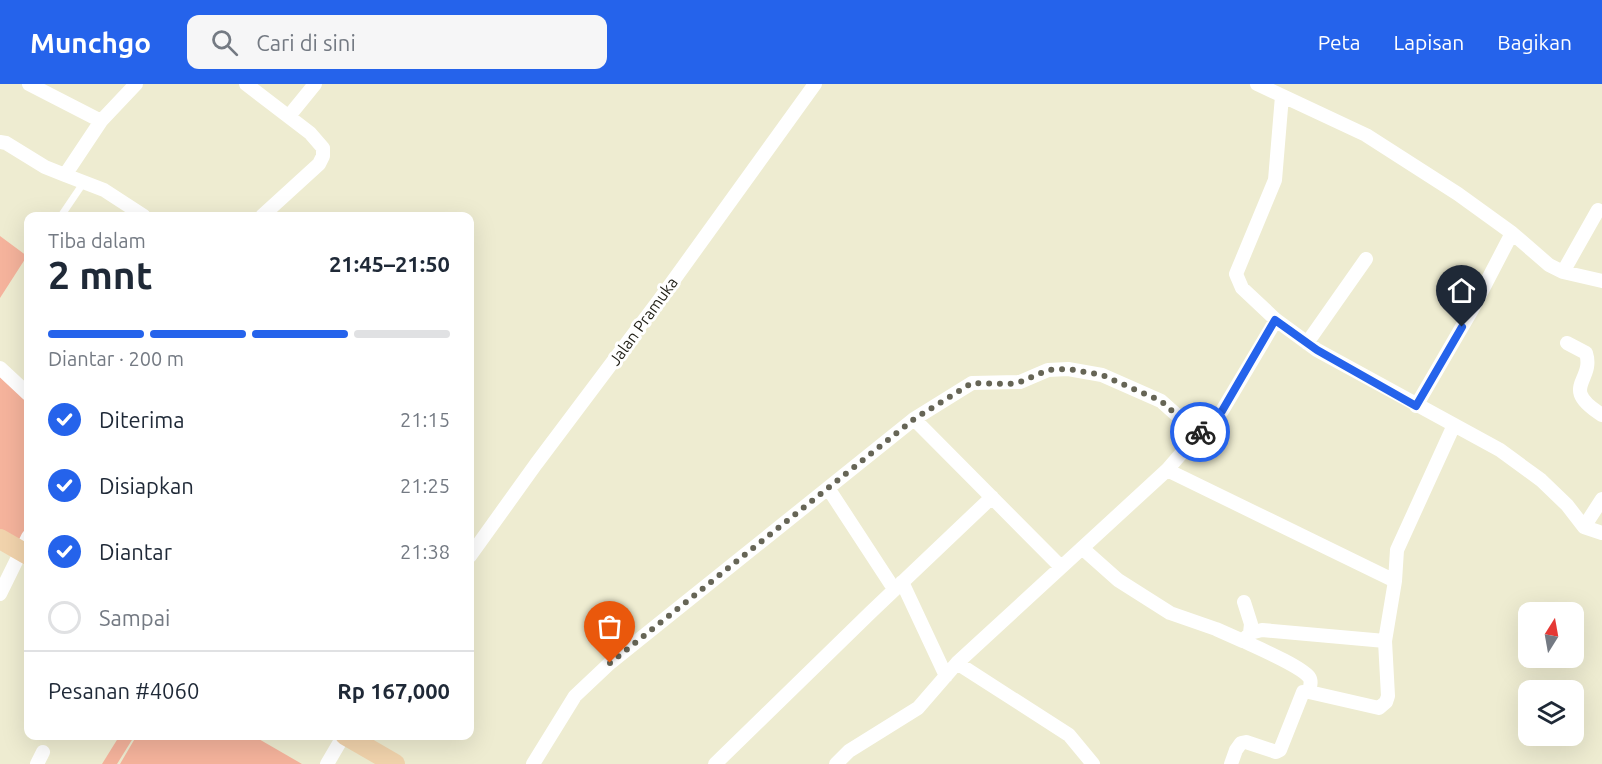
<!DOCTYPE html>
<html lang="id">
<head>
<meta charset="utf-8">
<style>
	body { margin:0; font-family:Ubuntu,sans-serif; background:#f6f6f7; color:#1f2937; height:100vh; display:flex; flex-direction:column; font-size:22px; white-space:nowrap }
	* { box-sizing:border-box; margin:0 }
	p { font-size:20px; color:#747a83 }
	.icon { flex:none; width:33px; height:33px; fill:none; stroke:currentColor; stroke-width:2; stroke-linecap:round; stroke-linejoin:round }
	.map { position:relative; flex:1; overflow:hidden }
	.drawer { position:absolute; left:24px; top:128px; width:450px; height:528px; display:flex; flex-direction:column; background:#fff; border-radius:12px; box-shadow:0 6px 24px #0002 }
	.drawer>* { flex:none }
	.needle { width:39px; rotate:11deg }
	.buttons { position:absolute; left:1518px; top:518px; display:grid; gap:12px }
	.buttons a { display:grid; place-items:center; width:66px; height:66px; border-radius:12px; background:#fff; box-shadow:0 6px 24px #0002; font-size:30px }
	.pin { position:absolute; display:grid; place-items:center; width:51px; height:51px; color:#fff; margin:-62px -26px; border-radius:50% 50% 50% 0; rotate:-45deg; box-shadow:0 0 6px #0007 }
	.pin .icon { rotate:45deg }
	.courier { position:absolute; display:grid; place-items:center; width:60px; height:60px; margin:-30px; border:4px solid #2563eb; border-radius:50%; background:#fff; color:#222; box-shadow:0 2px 8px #0007 }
	.overview em { font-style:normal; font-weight:600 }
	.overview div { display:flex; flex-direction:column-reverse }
	.overview { display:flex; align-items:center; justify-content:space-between; height:102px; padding:0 24px }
	h1 { font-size:39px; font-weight:600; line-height:45px }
	.bar { display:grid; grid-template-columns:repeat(4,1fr); gap:9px 6px; align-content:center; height:72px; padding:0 24px }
	.bar i { height:8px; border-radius:4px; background:#e0e1e3 }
	.bar .on { background:#2563eb }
	.bar p { grid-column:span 4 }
	.line { display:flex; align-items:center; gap:15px; padding:0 24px; border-top:2px solid #e0e1e3 }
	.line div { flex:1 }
	ol { padding:0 24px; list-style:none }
	li { display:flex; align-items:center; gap:18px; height:66px }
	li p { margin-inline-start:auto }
	li .icon { padding:6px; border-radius:50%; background:#2563eb; color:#fff; stroke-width:4 }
	li:last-child { color:#747a83 }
	li i { width:33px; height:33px; border:3px solid #e0e1e3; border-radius:50% }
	header { display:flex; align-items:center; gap:36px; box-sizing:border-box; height:84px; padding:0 30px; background:#2563eb; color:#fff }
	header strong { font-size:28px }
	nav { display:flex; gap:33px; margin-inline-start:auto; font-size:21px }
	.search { width:420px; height:54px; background:#f6f6f7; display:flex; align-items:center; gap:15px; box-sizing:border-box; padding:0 21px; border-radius:12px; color:#747a83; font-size:22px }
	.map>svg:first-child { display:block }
</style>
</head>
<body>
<header>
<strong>Munchgo</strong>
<div class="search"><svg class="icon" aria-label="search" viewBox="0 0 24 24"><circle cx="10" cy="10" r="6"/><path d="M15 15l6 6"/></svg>Cari di sini</div>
<nav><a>Peta</a><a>Lapisan</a><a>Bagikan</a></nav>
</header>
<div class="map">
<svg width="1602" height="680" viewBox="0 0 1602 680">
	<rect width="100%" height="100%" fill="#eeecd1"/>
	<path fill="#f5b39c" d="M0 152 27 172 0 214Z
		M0 284 28 310V453L21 467 0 455Z
		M120 651H135L117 680H102Z
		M137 651H252L302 680H120Z"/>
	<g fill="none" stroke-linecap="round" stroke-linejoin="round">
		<path stroke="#fff" stroke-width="7" d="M61 132 84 98"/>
		<path stroke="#fff" stroke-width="14" d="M29 0 101 37
			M136 0 101 37 65 91 104 106 144 132
			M246 0 310 49 323 64V72L319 80 262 132
			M1257 0 1366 51 1458 110 1512 149 1549 181 1563 188 1602 197
			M1282 12 1275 96 1236 190 1242 204 1276 236 1317 266 1500 366 1541 396 1567 421 1584 443 1602 449
			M289 32 315 0
			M0 58 6 59 45 83 65 91
			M1563 188 1598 126
			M1307 259 1366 175
			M1567 259 1586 269C1595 298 1558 303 1602 331
			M0 284 28 310
			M1416 322 1473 224 1512 149
			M914 335 1061 483
			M1167 386 1395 497
			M828 404 894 505
			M1584 443 1602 415
			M1082 464 1118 496 1170 529 1216 545 1243 557 1250 549 1262 546 1385 557
			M470 472 536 380 660 215 815 0
			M902 498 946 592
			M0 510 28 453
			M1244 518 1251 540 1250 549
			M1243 557C1258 564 1300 582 1309 593 1312 597 1310 603 1309 608
			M957 579 1069 651 1093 680
			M37 680 43 668
			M327 680 344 651
			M533 680 575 612 610 579 914 335 972 299 1020 298 1048 286 1068 285 1102 291 1161 317 1198 350
			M715 680 871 528 992 413
			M836 680 849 667 918 624 957 579 1167 386 1198 350 1222 327 1276 236
			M1231 680 1236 666 1241 659 1246 658 1276 668 1280 666 1303 608H1309L1379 624 1386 618 1388 612 1385 557 1395 497 1397 466 1454 341"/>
		<path stroke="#f1d3ac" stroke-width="20" d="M0 455 28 471
			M345 651 395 680"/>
	</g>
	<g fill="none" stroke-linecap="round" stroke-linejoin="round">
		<path stroke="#666556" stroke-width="6" stroke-dasharray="0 10.8" d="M610 579 914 335 972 299 1009 300 1020 298 1048 286 1068 285 1102 291 1161 317 1198 350 1200 348"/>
		<path stroke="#2563eb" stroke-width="8" d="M1200 348 1222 327 1275 236 1317 266 1416 322 1462 243"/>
	</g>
	<g text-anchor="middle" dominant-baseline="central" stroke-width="6" stroke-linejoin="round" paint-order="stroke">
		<g font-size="16" fill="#1d1c13" stroke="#fff">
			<text transform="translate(643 237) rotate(-54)">Jalan Pramuka</text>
		</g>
	</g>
</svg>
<div class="buttons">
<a><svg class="needle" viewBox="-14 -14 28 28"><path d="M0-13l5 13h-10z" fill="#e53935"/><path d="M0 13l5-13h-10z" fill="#747a83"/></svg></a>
<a><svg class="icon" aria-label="layers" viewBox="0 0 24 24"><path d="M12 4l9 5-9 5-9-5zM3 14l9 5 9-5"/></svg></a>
</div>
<div class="pin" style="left:610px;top:579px;background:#ea580c"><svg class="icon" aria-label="bag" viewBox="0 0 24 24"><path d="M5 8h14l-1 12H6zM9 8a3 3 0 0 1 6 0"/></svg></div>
<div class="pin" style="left:1462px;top:243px;background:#1f2937"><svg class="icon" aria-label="home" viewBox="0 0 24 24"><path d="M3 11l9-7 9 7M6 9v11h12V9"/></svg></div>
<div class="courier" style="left:1200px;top:348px"><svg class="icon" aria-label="bike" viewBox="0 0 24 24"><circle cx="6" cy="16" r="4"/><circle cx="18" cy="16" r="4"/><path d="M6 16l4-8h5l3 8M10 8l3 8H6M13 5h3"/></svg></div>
<section class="drawer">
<div class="overview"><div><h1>2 mnt</h1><p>Tiba dalam</p></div><em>21:45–21:50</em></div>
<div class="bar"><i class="on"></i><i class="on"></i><i class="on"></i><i></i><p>Diantar · 200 m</p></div>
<ol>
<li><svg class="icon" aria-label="check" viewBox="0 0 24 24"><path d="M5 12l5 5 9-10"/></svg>Diterima<p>21:15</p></li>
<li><svg class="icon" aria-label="check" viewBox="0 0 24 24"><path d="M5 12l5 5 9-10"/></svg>Disiapkan<p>21:25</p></li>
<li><svg class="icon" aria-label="check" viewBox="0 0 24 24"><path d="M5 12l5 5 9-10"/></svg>Diantar<p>21:38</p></li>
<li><i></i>Sampai</li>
</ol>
<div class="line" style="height:78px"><div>Pesanan #4060</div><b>Rp 167,000</b></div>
</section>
</div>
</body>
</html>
